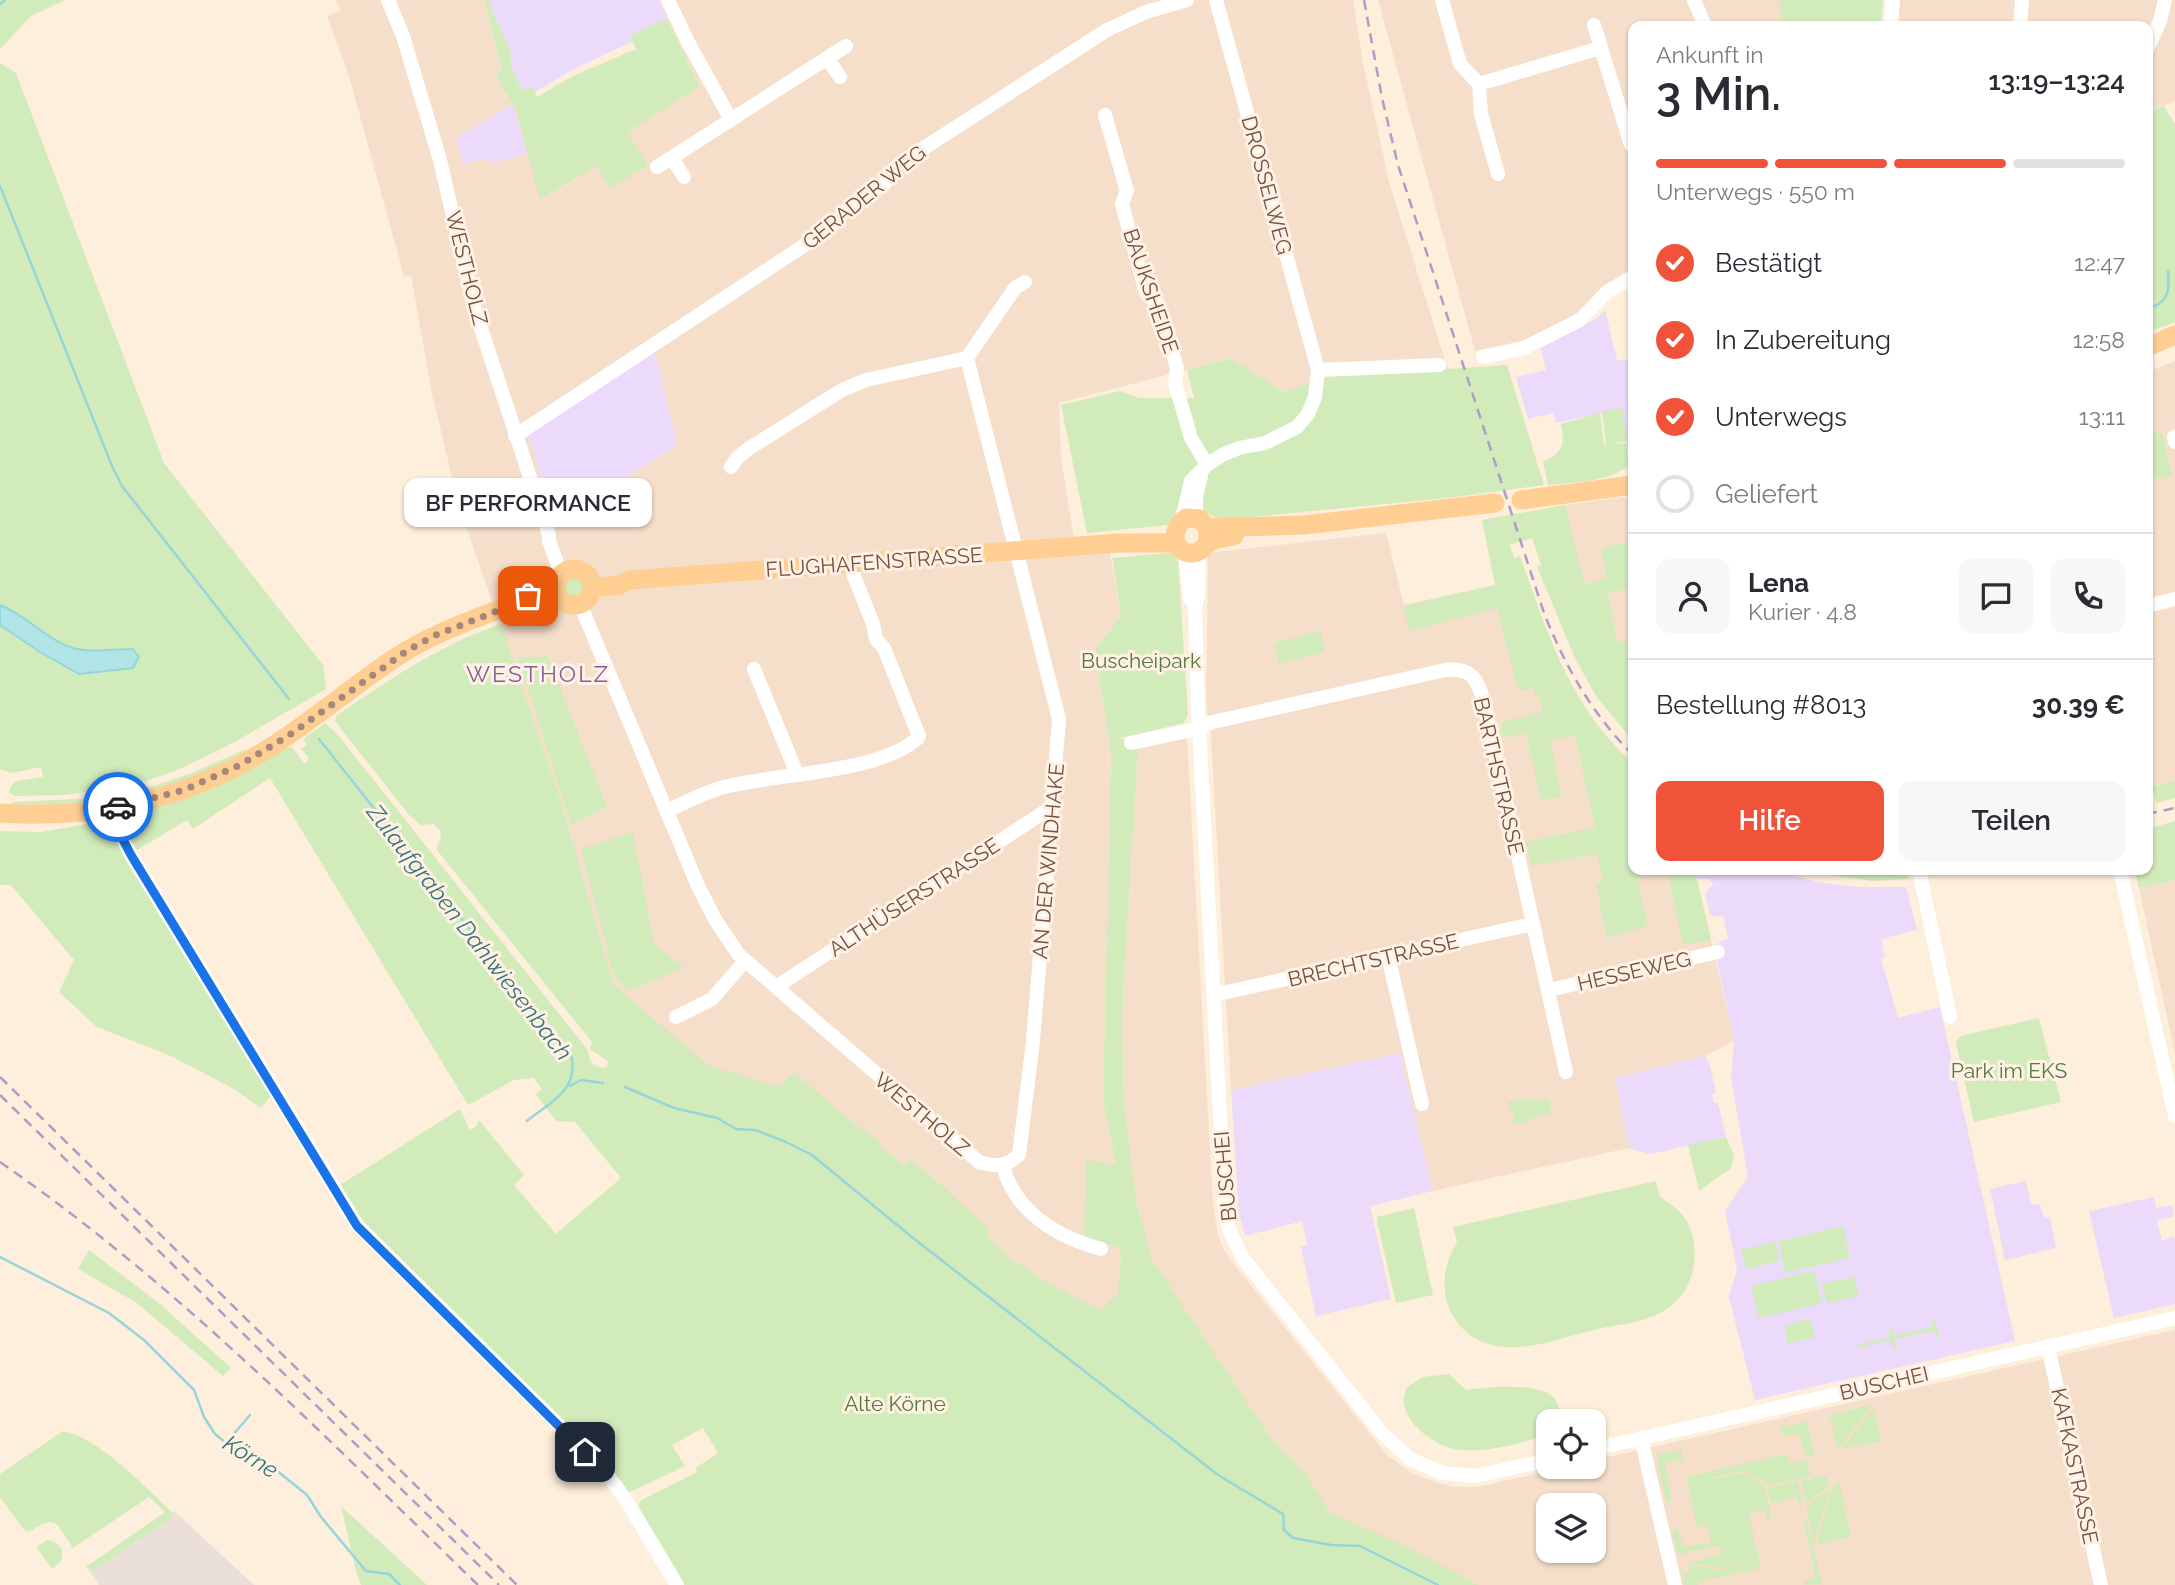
<!DOCTYPE html>
<html lang="de">
<head>
<meta charset="utf-8">
<style>
	body { margin:0; font-family:Raleway,sans-serif; background:#f7f7f7; color:#2b2b33; height:100vh; display:flex; flex-direction:column; font-size:26px; white-space:nowrap }
	* { box-sizing:border-box; margin:0 }
	p { font-size:23px; color:#7c7c81 }
	.icon { flex:none; width:38px; height:38px; fill:none; stroke:currentColor; stroke-width:2; stroke-linecap:round; stroke-linejoin:round }
	.map { position:relative; flex:1; overflow:hidden }
	.panel { position:absolute; left:1628px; top:21px; width:525px; height:854px; display:flex; flex-direction:column; background:#fff; border-radius:14px; box-shadow:0 2px 5px #0004 }
	.panel>* { flex:none }
	.controls { position:absolute; left:1536px; top:1409px; display:grid; gap:14px }
	.controls a { display:grid; place-items:center; width:70px; height:70px; border-radius:14px; background:#fff; box-shadow:0 2px 5px #0004; font-size:35px }
	.pin { position:absolute; display:grid; place-items:center; width:60px; height:60px; color:#fff; margin:-30px; border-radius:14px; box-shadow:0 4px 10px #0006 }
	.courier { position:absolute; display:grid; place-items:center; width:70px; height:70px; margin:-35px; border:5px solid #1a73e8; border-radius:50%; background:#fff; color:#222; box-shadow:0 2px 9px #0007 }
	.bubble { position:absolute; height:49px; border-radius:14px; background:#fff; box-shadow:0 2px 5px #0004; font-size:23px; font-weight:600; line-height:49px; text-align:center }
	.overview em { font-style:normal; font-weight:600 }
	.overview div { display:flex; flex-direction:column-reverse }
	.overview { display:flex; align-items:center; justify-content:space-between; height:119px; padding:0 28px }
	h1 { font-size:46px; font-weight:600; line-height:52px }
	.bar { display:grid; grid-template-columns:repeat(4,1fr); gap:10px 7px; align-content:center; height:84px; padding:0 28px }
	.bar i { height:9px; border-radius:5px; background:#e1e1e2 }
	.bar .selected { background:#f05339 }
	.bar p { grid-column:span 4 }
	.line { display:flex; align-items:center; gap:18px; padding:0 28px; border-top:2px solid #e1e1e2 }
	.line div { flex:1 }
	.round { display:grid; place-items:center; flex:none; width:74px; height:74px; border-radius:14px; background:#f7f7f7 }
	ol { padding:0 28px; list-style:none }
	li { display:flex; align-items:center; gap:21px; height:77px }
	li p { margin-inline-start:auto }
	li .icon { padding:7px; border-radius:50%; background:#f05339; color:#fff; stroke-width:4 }
	li:last-child { color:#7c7c81 }
	li i { width:38px; height:38px; border:4px solid #e1e1e2; border-radius:50% }
	.primary-button { display:flex; gap:14px; margin-top:auto; padding:14px 28px }
	.primary-button a { flex:1; height:80px; border-radius:14px; background:#f05339; color:#fff; font-size:28px; font-weight:600; line-height:80px; text-align:center }
	.primary-button a+a { background:#f7f7f7; color:#2b2b33 }
	.map>svg:first-child { display:block }
</style>
</head>
<body>
<div class="map">
<svg width="2175" height="1585" viewBox="0 0 2175 1585">
	<rect width="100%" height="100%" fill="#feeedc"/>
	<path fill="#f5dfca" fill-rule="evenodd" d="M335 0H484L502 72 495 76 516 110 541 200 596 166 648 167 628 132 700 87 659 0H1353L1364 67 1389 182 1448 370 1327 377 1284 392 1231 358 1059 403 1061 458 1074 540 1107 537 1121 616 1095 649 1111 753 1103 1100 1116 1165 1086 1161 1119 1248 1125 1291 1101 1311 1045 1286 941 1203 794 1072 777 1089 735 1078 697 1061 650 1023 613 982 560 798 459 506 432 394 411 275 404 276 349 76 327 16 341 10Z
		M1378 0H1778L1783 26H1633V270L1621 274 1582 310 1552 328 1521 341 1475 351Z
		M1888 0H2175V101L2147 112V26H1884Z
		M2175 361V781L2147 787V372Z
		M1633 496V718L1550 507Z
		M1386 533 1404 605 1495 585 1633 788V870H1695L1734 1041 1705 1056 1615 1078 1629 1148 1433 1191 1400 1053 1231 1090 1211 737 1206 701 1208 553Z
		M1187 737 1213 1204 1218 1236 1224 1250 1233 1263 1388 1456 1413 1474 1435 1482 1455 1487H1478L1565 1467 1594 1466V1460L2175 1330V1585H1479L1329 1512 1307 1478 1270 1442 1178 1301 1152 1259 1137 1204 1124 1105 1122 1015 1138 749ZM1549 1505H1594V1550H1549Z
		M2175 880V1053L2139 888Z"/>
	<path fill="#eae0d9" d="M174 1511 254 1585H99L88 1569Z"/>
	<path fill="#ebdaf9" d="M488 0H659L667 18 631 36 633 41 568 72 534 93 532 87 522 90 512 69 511 53Z
		M513 104 527 153 490 164 489 159 463 164 456 138Z
		M1605 310 1617 361 1633 358V465H1630L1622 409 1556 423 1553 413 1528 419 1516 377 1546 370 1541 348 1597 318Z
		M655 351 677 445 569 515 557 518 553 515 528 435Z
		M1695 870H1771L1818 882 1857 887H1906L1917 930 1881 939 1885 958 1881 959 1898 1018 1940 1007 2015 1341 1755 1400 1729 1297 1737 1270 1725 1211 1748 1177 1731 1077 1734 1041 1714 947 1721 941 1728 939 1723 915 1715 917 1710 914 1705 894 1713 884 1709 879H1697Z
		M1400 1053 1433 1191 1370 1206 1391 1299 1316 1316 1301 1247 1307 1245 1302 1221 1245 1236 1239 1212 1231 1090Z
		M1705 1056 1709 1063 1716 1092 1712 1094 1714 1103H1718L1726 1137 1650 1154 1629 1148 1615 1078Z
		M2026 1181 2031 1205 2040 1204 2044 1218 2050 1217 2056 1248 2005 1260 1990 1189Z
		M2154 1197 2156 1208 2172 1205 2174 1216 2157 1220 2162 1241 2174 1236 2175 1239V1304L2114 1318 2089 1211Z"/>
	<path fill="#d2ebbb" d="M0 0H65L31 16 0 49Z
		M484 0H488L511 53 512 69 522 90 532 87 537 97 573 76 636 49 630 36 667 18 700 87 628 132 648 166 609 188 596 166 540 200 516 110 495 75 502 71Z
		M1778 0H1883L1881 26H1783Z
		M0 63 16 73 164 463 323 665 326 689 233 743 182 768 149 780 105 789 65 795 16 796 9 793 10 787 16 781 43 777 41 767 11 773 0 769Z
		M2164 106 2175 124V322L2147 333V113Z
		M1231 358 1284 392 1327 377 1507 365 1544 485 1448 498 1219 520 1207 512 1177 510 1168 525 1087 533 1061 405 1120 391 1139 398H1194L1187 370Z
		M1622 408 1627 441 1609 444 1626 443 1629 466C1606 482 1576 482 1548 485L1543 462C1564 452 1565 444 1561 424L1600 413 1604 445H1606L1602 411Z
		M2162 432 2172 475 2155 479 2147 435Z
		M1565 505 1584 584 1607 579 1601 549 1633 540V588L1608 593 1617 642 1633 639V741L1596 696 1575 658 1537 567 1541 565 1532 538 1510 545 1514 558 1520 556C1548 634 1569 706 1633 763V844L1631 845 1633 870H1636L1648 926 1607 937 1596 885 1603 881 1597 854 1530 866 1526 842 1595 827 1575 735 1550 740 1562 797 1541 800 1526 733 1502 738V722L1543 712 1539 696H1536L1533 688 1518 691 1497 608 1410 631 1403 606 1495 585 1482 520Z
		M1169 553 1175 554 1178 560 1188 714 1184 723 1121 738 1138 749 1122 1015 1124 1105 1137 1204 1152 1259 1273 1441 1306 1473 1329 1512 1397 1542 1479 1585H682L637 1509 640 1502 645 1498 697 1472 696 1468 718 1453 703 1428 672 1445 685 1466 626 1494 366 1232 340 1185 460 1109 470 1130 477 1126 479 1120 524 1175 514 1185 556 1234 621 1178 575 1122 556 1121 536 1094 542 1089 534 1078 514 1080 468 1105 270 778 193 829 187 820 134 852 118 816 226 782 291 746 305 764 309 758 301 749 307 745 303 739 325 723 338 735 587 1049C591 1063 590 1066 606 1068L609 1062 590 1049 592 1042 436 849 441 838 440 830 433 824 421 825 409 815 335 721 336 716C393 678 435 647 501 624L560 798 613 982 625 995 710 1066 779 1087 794 1072 851 1121 879 1141V1146L904 1165 910 1160 938 1182 989 1229 986 1235 1011 1259 1045 1281 1099 1310 1118 1294 1121 1262 1119 1248 1084 1236 1086 1160 1116 1165 1103 1100 1111 753 1095 649 1121 616 1112 558Z
		M563 586a11 11 0 1 1 22 0a11 11 0 1 1-22 0Z
		M1320 631 1325 652 1279 664 1274 643Z
		M548 656 607 807 571 825 518 658Z
		M244 750 246 751C230 759 214 768 198 775 139 800 77 805 14 805L12 802 99 798 147 788 189 774Z
		M2175 781V798L2156 803 2152 786Z
		M106 821 271 1096 261 1108 234 1089 171 1056 97 1027 59 992 74 960 11 885H0V831L41 832Z
		M2175 821V880L2139 888 2135 870H2147V829Z
		M633 832 654 944 684 967 628 991 614 976 581 849Z
		M1667 870H1695L1711 940 1683 945Z
		M1799 870H1906L1908 879 1872 881Z
		M2039 1018 2061 1102 1974 1122 1956 1043 1960 1036Z
		M1549 1099 1552 1113 1542 1116 1539 1115 1522 1124H1514V1112L1506 1101Z
		M1726 1137 1734 1155 1731 1168 1699 1191 1688 1145Z
		M1656 1181 1660 1197C1668 1203 1678 1208 1684 1217 1702 1243 1697 1285 1672 1305 1652 1322 1621 1324 1597 1329 1555 1339 1501 1364 1464 1330 1455 1321 1449 1311 1446 1298 1442 1278 1446 1260 1457 1242L1453 1227Z
		M1414 1208 1433 1295 1396 1303 1376 1217Z
		M1843 1226 1850 1258 1785 1273 1778 1242Z
		M1775 1242 1779 1261 1746 1269 1741 1250Z
		M89 1250 160 1304 231 1368 223 1376 137 1303 78 1269Z
		M1814 1271 1822 1303 1759 1318 1751 1286Z
		M1854 1277 1859 1296 1827 1303 1822 1284Z
		M1810 1319 1815 1337 1788 1344 1784 1326Z
		M1935 1319 1939 1338 1936 1339 1933 1331 1895 1339 1896 1348 1893 1349 1890 1340 1858 1348 1857 1345 1890 1337 1889 1329 1892 1328 1894 1336 1932 1327 1931 1320Z
		M1449 1374 1466 1390C1487 1387 1575 1376 1556 1421H1549V1432C1527 1444 1479 1454 1454 1449 1435 1445 1407 1425 1404 1404 1403 1399 1405 1393 1406 1388L1423 1377Z
		M1873 1405 1837 1450 1830 1415Z
		M1874 1408 1881 1441 1841 1449Z
		M1807 1422 1815 1455 1806 1457 1799 1433 1783 1436 1780 1427Z
		M63 1431C100 1438 147 1489 175 1515L93 1571 86 1567 165 1512 149 1497 73 1548C56 1524 58 1512 29 1532L24 1530 0 1497V1474Z
		M1681 1450 1683 1459 1665 1463 1672 1501 1666 1502 1656 1454Z
		M1787 1454 1790 1464 1807 1460 1811 1476 1767 1486 1766 1482 1742 1471 1713 1477 1714 1479 1741 1473 1764 1484 1772 1521H1768L1765 1510 1749 1514 1761 1568 1698 1582V1585H1685L1681 1566 1684 1573 1689 1571V1564L1720 1570 1743 1564 1720 1568 1688 1562 1722 1554 1720 1545 1678 1555 1672 1530 1678 1529 1683 1547 1711 1542 1707 1525 1697 1527 1686 1477Z
		M1826 1475 1829 1486 1806 1504 1801 1481Z
		M1798 1481 1803 1505 1800 1506 1797 1497 1771 1503 1768 1488Z
		M1839 1481 1851 1536 1816 1545 1833 1486Z
		M1830 1488 1814 1544 1806 1507Z
		M341 1506 427 1585H361L356 1571Z
		M1806 1518 1822 1584 1805 1585 1804 1582 1816 1577 1803 1519Z
		M47 1540C59 1542 65 1549 61 1561L52 1569 36 1547Z"/>
	<path fill="#b1e4e7" stroke="#96d5da" stroke-width="2" d="M0 605C29 616 51 646 83 650 99 652 116 649 133 649L139 657 133 668 79 674 40 652 0 625Z"/>
	<g fill="none" stroke-linecap="round" stroke-linejoin="round">
		<path stroke="#96d5da" stroke-width="2.5" d="M0 4 5 0
			M0 186 112 466 122 486 289 699
			M2147 308C2168 305 2170 290 2168 271
			M319 739 572 1058C577 1092 550 1102 527 1121
			M570 1086 581 1080 603 1083
			M625 1087 674 1108 717 1118 736 1129 755 1130 786 1142 812 1155 913 1238 1218 1475 1283 1514 1284 1530 1293 1538 1331 1545 1360 1546 1438 1585
			M0 1257 109 1313 144 1340 194 1390 204 1417 215 1434 226 1443 265 1461 307 1495 321 1517 366 1571 389 1574 400 1585
			M226 1443 250 1415"/>
		<path stroke="#fff" stroke-width="14" d="M388 0 403 36 440 160 474 307 549 535V541L561 573
			M668 0 687 40 731 120
			M1442 0 1460 64 1479 84 1481 114 1498 174
			M1694 0 1705 26
			M1594 25 1631 145
			M1891 26 1893 0
			M2020 26 2022 0
			M2147 49 2160 21 2165 0
			M827 58 840 77
			M1479 84 1600 48
			M1105 115 1127 191 1122 204 1144 286 1147 294 1158 304 1177 368 1175 383 1191 438 1207 465
			M672 158 684 177
			M657 167 846 46
			M1483 357 1524 348 1580 320 1608 291 1633 277
			M1318 370 1439 365
			M515 436 829 229 847 209 884 184 899 164 1107 30 1146 12 1187 0
			M2174 437 2175 442
			M731 467 737 458 748 449 842 390 866 380 967 358
			M1196 518V497L1201 476
			M1182 520 1191 481 1207 465 1222 455 1239 448 1265 443 1297 427 1308 414 1315 397 1318 370 1216 0
			M1185 551 1190 599
			M1199 551 1198 596 1195 606 1198 710 1225 1208 1228 1227 1242 1257 1381 1432 1410 1459 1442 1473 1476 1476 1549 1460
			M580 604 698 886 716 921 739 955 979 1162C996 1167 1005 1167 1019 1155L1033 1041 1059 719 967 358 1015 288 1025 282
			M2147 606 2175 599
			M754 669 797 774
			M1131 743 1188 731 1213 722 1445 670C1477 666 1480 687 1486 712L1566 1072
			M107 809 131 855 357 1225 604 1470 628 1503 677 1585
			M666 811C684 803 702 794 720 788 774 773 876 774 917 739L919 736 884 648 876 639 873 624 854 576 853 564
			M1919 870 1950 1017
			M2120 870 2175 1116
			M1388 956 1422 1104
			M776 987 1052 807
			M1549 990 1718 952
			M1214 995 1532 924
			M676 1017 712 999 745 961
			M1003 1166C1015 1212 1057 1237 1101 1249
			M2048 1347 2101 1585
			M1641 1438 1675 1585
			M1594 1449 2175 1318"/>
		<path stroke="#ffce92" stroke-width="19" d="M2147 347 2175 335
			M1521 500 1633 485
			M1208 528 1304 525 1495 503
			M1208 542V528L1200 519 1186 518C1170 527 1171 554 1193 553 1203 552 1205 544 1212 541 1218 538 1227 537 1234 536
			M556 587a18 18 0 1 1 36 0a18 18 0 1 1-36 0Z
			M592 588 619 585 630 580 1118 543H1176
			M0 813C97 820 192 798 274 745 316 718 354 685 395 658 431 634 471 620 511 605 526 600 540 592 555 586"/>
		<path stroke="#af9cc6" stroke-width="2.5" stroke-dasharray="10 7" stroke-linecap="butt" d="M1364 0 1382 98 1398 165 1544 613C1565 666 1592 714 1633 755
			M2147 814 2175 808
			M0 1077 517 1585
			M0 1095 499 1585
			M0 1162C178 1285 323 1435 478 1585"/>
	</g>
	<g fill="none" stroke-linecap="round" stroke-linejoin="round">
		<path stroke="#a48879" stroke-width="7" stroke-dasharray="0 12.6" d="M118 807 184 790 240 765 288 736 408 650 436 635 515 604 528 596"/>
		<path stroke="#1a73e8" stroke-width="9" d="M118 807 107 809 131 855 357 1226 585 1452"/>
	</g>
	<g text-anchor="middle" dominant-baseline="central" stroke-width="6" stroke-linejoin="round" paint-order="stroke">
		<g font-size="21" fill="#745144" stroke="#fff2e4">
			<text transform="translate(1267 185) rotate(75)">DROSSELWEG</text>
			<text transform="translate(864 197) rotate(-39)">GERADER WEG</text>
			<text transform="translate(467 268) rotate(76)">WESTHOLZ</text>
			<text transform="translate(1151 291) rotate(71)">BAUKSHEIDE</text>
			<text transform="translate(874 562) rotate(-4)">FLUGHAFENSTRASSE</text>
			<text transform="translate(1499 776) rotate(77)">BARTHSTRASSE</text>
			<text transform="translate(1048 861) rotate(-85)">AN DER WINDHAKE</text>
			<text transform="translate(914 897) rotate(-33)">ALTHÜSERSTRASSE</text>
			<text transform="translate(1373 960) rotate(-13)">BRECHTSTRASSE</text>
			<text transform="translate(1634 971) rotate(-13)">HESSEWEG</text>
			<text transform="translate(922 1114) rotate(40)">WESTHOLZ</text>
			<text transform="translate(1225 1176) rotate(-95)">BUSCHEI</text>
			<text transform="translate(1884 1383) rotate(-13)">BUSCHEI</text>
			<text transform="translate(2075 1466) rotate(78)">KAFKASTRASSE</text>
		</g>
		<g font-size="21" fill="#547a3c" stroke="#fff2e4">
			<text x="1141" y="660">Buscheipark</text>
			<text x="2009" y="1070">Park im EKS</text>
			<text x="895" y="1403">Alte Körne</text>
		</g>
		<g font-size="23" letter-spacing="2" fill="#805f98" stroke="#fff2e4">
			<text x="538" y="673">WESTHOLZ</text>
		</g>
		<g font-size="23" font-style="italic" fill="#38757b" stroke="#fff2e4">
			<text transform="translate(470 932) rotate(52)">Zulaufgraben Dahlwiesenbach</text>
			<text transform="translate(251 1456) rotate(32)">Körne</text>
		</g>
	</g>
</svg>
<div class="controls">
<a><svg class="icon" aria-label="locate" viewBox="0 0 24 24"><circle cx="12" cy="12" r="6"/><path d="M12 2v4M12 18v4M2 12h4M18 12h4"/></svg></a>
<a><svg class="icon" aria-label="layers" viewBox="0 0 24 24"><path d="M12 4l9 5-9 5-9-5zM3 14l9 5 9-5"/></svg></a>
</div>
<div class="pin" style="left:528px;top:596px;background:#ea580c"><svg class="icon" aria-label="bag" viewBox="0 0 24 24"><path d="M5 8h14l-1 12H6zM9 8a3 3 0 0 1 6 0"/></svg></div>
<div class="pin" style="left:585px;top:1452px;background:#1f2937"><svg class="icon" aria-label="home" viewBox="0 0 24 24"><path d="M3 11l9-7 9 7M6 9v11h12V9"/></svg></div>
<div class="courier" style="left:118px;top:807px"><svg class="icon" aria-label="car" viewBox="0 0 24 24"><path d="M5 17H2v-5l4-1 3-4h7l3 4 3 1v5h-3M9 17h6M6 11h13"/><circle cx="7" cy="17" r="2"/><circle cx="17" cy="17" r="2"/></svg></div>
<div class="bubble" style="left:404px;top:478px;width:248px">BF PERFORMANCE</div>
<section class="panel">
<div class="overview"><div><h1>3 Min.</h1><p>Ankunft in</p></div><em>13:19–13:24</em></div>
<div class="bar"><i class="selected"></i><i class="selected"></i><i class="selected"></i><i></i><p>Unterwegs · 550 m</p></div>
<ol>
<li><svg class="icon" aria-label="check" viewBox="0 0 24 24"><path d="M5 12l5 5 9-10"/></svg>Bestätigt<p>12:47</p></li>
<li><svg class="icon" aria-label="check" viewBox="0 0 24 24"><path d="M5 12l5 5 9-10"/></svg>In Zubereitung<p>12:58</p></li>
<li><svg class="icon" aria-label="check" viewBox="0 0 24 24"><path d="M5 12l5 5 9-10"/></svg>Unterwegs<p>13:11</p></li>
<li><i></i>Geliefert</li>
</ol>
<div class="line" style="height:126px"><a class="round"><svg class="icon" aria-label="person" viewBox="0 0 24 24"><circle cx="12" cy="8" r="4"/><path d="M4 21q1-7 8-7t8 7"/></svg></a><div><b>Lena</b><p>Kurier · 4.8</p></div><a class="round"><svg class="icon" aria-label="chat" viewBox="0 0 24 24"><path d="M4 5h16v11H9l-5 4z"/></svg></a><a class="round"><svg class="icon" aria-label="phone" viewBox="0 0 24 24"><path d="M5 4h4l2 5-3 2q2 4 5 5l2-3 5 2v4C11 20 4 13 5 4z"/></svg></a></div>
<div class="line" style="height:91px"><div>Bestellung #8013</div><b>30.39 €</b></div>
<div class="primary-button"><a>Hilfe</a><a>Teilen</a></div>
</section>
</div>
</body>
</html>
